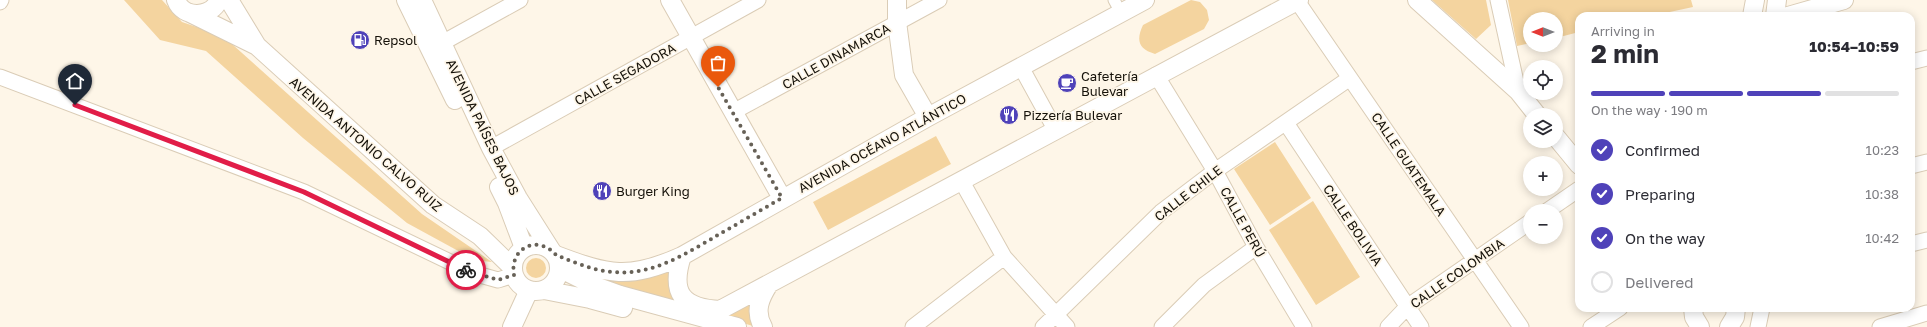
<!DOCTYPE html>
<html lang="en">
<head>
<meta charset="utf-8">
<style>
	body { margin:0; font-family:"Golos Text",sans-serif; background:#f7f7f7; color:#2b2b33; height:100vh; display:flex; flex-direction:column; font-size:15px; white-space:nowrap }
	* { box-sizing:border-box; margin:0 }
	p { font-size:13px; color:#7c7c81 }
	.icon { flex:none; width:22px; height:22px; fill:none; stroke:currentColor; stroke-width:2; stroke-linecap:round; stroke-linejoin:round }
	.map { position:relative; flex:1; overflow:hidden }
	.panel { position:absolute; left:1575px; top:12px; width:340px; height:300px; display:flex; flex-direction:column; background:#fff; border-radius:12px; box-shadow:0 2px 10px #0003 }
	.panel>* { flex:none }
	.needle { width:26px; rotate:270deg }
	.controls { position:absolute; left:1523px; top:12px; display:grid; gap:8px }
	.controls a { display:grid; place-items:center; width:40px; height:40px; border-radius:50%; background:#fff; box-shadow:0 2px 10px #0003; font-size:20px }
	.pin { position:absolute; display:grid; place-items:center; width:34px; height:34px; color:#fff; margin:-41px -17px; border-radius:50% 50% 50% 0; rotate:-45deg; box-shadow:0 0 4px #0007 }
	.pin .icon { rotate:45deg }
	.courier { position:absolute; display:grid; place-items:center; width:40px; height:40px; margin:-20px; border:3px solid #e11d48; border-radius:50%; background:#fff; color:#222; box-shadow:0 1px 5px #0007 }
	.head em { font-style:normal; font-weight:700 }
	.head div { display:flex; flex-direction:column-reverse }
	.head { display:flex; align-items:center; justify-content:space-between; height:68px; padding:0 16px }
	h1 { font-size:26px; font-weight:700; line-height:30px }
	.bar { display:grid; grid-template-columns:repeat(4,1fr); gap:6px 4px; align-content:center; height:48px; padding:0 16px }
	.bar i { height:5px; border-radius:3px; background:#e1e1e2 }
	.bar .current { background:#4f42b9 }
	.bar p { grid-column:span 4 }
	ol { padding:0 16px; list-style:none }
	li { display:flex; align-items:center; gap:12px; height:44px }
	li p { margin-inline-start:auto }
	li .icon { padding:4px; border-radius:50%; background:#4f42b9; color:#fff; stroke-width:4 }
	li:last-child { color:#7c7c81 }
	li i { width:22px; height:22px; border:2px solid #e1e1e2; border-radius:50% }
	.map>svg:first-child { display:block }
</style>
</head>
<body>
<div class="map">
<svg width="1927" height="327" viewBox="0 0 1927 327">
	<rect width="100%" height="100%" fill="#fef6e8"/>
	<path fill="#f4d49f" d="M124 0H162L182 22 223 36 422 214 492 262 482 261 462 253 407 223 303 138 206 51 160 40Z
		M1191 0 1200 2 1207 10 1209 20 1204 29 1155 54C1138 49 1136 40 1143 25Z
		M1432 0H1486L1491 25 1476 39Z
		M1508 0H1691L1693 7 1651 16H1579V32L1556 38V19H1530V43L1517 46Z
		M936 136 951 164 828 230 813 202Z
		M1275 142 1311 198 1270 225 1234 169Z
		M1313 201 1360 277 1316 305 1269 230Z
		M526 268a10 10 0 1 1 20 0a10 10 0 1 1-20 0Z
		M670 268 679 306 584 275Z
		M751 302 753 326 722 317Z"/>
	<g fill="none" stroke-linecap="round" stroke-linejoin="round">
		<g stroke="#daccb6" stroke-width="13">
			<path id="pedestrian" d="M1114 0 1121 13"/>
		</g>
		<g stroke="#daccb6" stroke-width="17">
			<path id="minor" d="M1498 0 1518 91
				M1297 1 1521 327
				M0 2 1 0
				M442 43 520 0
				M1911 62 1927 58
				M1021 67 1055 129
				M1156 75 1215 171 1256 247 1304 327
				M0 77 304 192 473 273 498 280 514 275
				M733 112 939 0
				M1286 123 1421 327
				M491 148 758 0
				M1911 166 1927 162
				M961 180 1004 257 1067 327
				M1547 211 1579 189
				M1911 244 1927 240
				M913 327 1004 257
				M1043 327 1161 212 1215 171 1350 78
				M1162 327 1204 285 1256 247
				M1388 327 1407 307 1530 222
				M1591 327 1620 308
				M1758 327 1762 308
				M1880 327 1927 313"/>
		</g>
		<g stroke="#daccb6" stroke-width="20">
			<path id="tertiary" d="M176 0C183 19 211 18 219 0
				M229 0 257 46
				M406 0 455 100
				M422 0 491 148 518 198 551 250
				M670 0 782 198
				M897 0V22L904 75 928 117
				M1145 0 928 117 682 256C670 293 682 308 720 310L1299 0
				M1417 0 1518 91 1537 115
				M190 13 257 46 433 205 480 236 513 268
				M1752 16 1755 0
				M1775 16 1777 0
				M1788 16 1844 0
				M1556 137 1579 165
				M499 187 507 203 524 248
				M513 268a23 23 0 1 1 46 0a23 23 0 1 1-46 0Z
				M556 255C609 275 629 280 682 256
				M559 268 595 286 620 295 737 327
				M544 290 590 299 623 308
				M1693 308 1694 317 1700 327
				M512 327 529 290
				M763 327C754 311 760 298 769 284
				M1729 327 1735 317 1736 308"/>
		</g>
		<use href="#pedestrian" stroke="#fff" stroke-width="11"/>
		<use href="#minor" stroke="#fff" stroke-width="15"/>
		<use href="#tertiary" stroke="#fff" stroke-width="18"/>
	</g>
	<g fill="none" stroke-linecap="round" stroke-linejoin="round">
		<path stroke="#676157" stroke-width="4" stroke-dasharray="0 7.2" d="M466 270 498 280 514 275C509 248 538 234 556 255 574 262 593 271 614 272 652 276 687 253 718 235 739 223 761 210 782 198L718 87"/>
		<path stroke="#e11d48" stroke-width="5" d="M75 105 304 192 466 270"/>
	</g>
	<defs>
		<g id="fuel-disc" transform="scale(1)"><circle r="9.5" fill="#4f42b9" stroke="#fef6e8"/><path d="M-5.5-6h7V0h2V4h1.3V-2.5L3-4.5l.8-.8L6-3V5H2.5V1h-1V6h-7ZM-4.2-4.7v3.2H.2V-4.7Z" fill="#fff"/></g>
		<g id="cafe-disc" transform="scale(1)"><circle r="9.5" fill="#4f42b9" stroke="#fef6e8"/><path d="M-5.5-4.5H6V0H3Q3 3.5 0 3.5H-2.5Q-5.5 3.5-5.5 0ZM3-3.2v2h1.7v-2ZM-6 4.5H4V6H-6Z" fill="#fff"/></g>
		<g id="restaurant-disc" transform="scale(1)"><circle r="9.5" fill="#4f42b9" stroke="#fef6e8"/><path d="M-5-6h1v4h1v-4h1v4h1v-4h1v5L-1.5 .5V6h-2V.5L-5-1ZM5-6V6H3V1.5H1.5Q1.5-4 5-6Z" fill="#fff"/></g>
	</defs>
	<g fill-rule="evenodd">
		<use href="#fuel-disc" x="360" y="40"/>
		<use href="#cafe-disc" x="1067" y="83"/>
		<use href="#restaurant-disc" x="1009" y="115"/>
		<use href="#restaurant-disc" x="602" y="191"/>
	</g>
	<g text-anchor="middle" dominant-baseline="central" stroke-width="3.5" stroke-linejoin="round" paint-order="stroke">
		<g font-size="13" fill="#151109" stroke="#fef6e8" text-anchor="start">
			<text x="374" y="40">Repsol</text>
			<text x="1081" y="76">Cafetería<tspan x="1081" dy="15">Bulevar</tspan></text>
			<text x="1023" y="115">Pizzería Bulevar</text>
			<text x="616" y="191">Burger King</text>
		</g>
		<g font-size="13" fill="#151109" stroke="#fef6e8">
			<text transform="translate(836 56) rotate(-29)">CALLE DINAMARCA</text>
			<text transform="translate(625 74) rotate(-29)">CALLE SEGADORA</text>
			<text transform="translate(483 127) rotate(64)">AVENIDA PAÍSES BAJOS</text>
			<text transform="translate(882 143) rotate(-29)">AVENIDA OCÉANO ATLÁNTICO</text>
			<text transform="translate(366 144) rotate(41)">AVENIDA ANTONIO CALVO RUIZ</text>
			<text transform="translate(1409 164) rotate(56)">CALLE GUATEMALA</text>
			<text transform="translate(1188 193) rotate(-38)">CALLE CHILE</text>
			<text transform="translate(1243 222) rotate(61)">CALLE PERÚ</text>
			<text transform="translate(1353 225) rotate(56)">CALLE BOLIVIA</text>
			<text transform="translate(1457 273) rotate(-35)">CALLE COLOMBIA</text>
		</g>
	</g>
</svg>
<div class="controls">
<a><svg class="needle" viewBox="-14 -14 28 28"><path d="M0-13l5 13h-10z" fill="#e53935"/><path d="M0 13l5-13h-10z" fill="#7c7c81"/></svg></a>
<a><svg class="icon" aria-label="locate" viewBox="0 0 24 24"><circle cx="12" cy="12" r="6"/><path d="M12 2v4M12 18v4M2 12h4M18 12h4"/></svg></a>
<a><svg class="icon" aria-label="layers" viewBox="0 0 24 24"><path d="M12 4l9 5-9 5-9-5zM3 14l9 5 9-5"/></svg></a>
<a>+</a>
<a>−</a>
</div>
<div class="pin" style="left:718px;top:87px;background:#ea580c"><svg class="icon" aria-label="bag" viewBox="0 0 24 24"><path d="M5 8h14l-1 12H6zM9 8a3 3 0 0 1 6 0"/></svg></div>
<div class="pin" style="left:75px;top:105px;background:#1f2937"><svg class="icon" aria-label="home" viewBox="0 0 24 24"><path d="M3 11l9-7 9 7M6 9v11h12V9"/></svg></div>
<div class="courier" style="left:466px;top:270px"><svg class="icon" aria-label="bike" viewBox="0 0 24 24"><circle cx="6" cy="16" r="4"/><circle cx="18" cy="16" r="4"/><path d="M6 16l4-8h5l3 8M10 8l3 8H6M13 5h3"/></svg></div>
<section class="panel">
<div class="head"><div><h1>2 min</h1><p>Arriving in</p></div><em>10:54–10:59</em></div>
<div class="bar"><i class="current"></i><i class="current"></i><i class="current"></i><i></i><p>On the way · 190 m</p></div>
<ol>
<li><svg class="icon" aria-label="check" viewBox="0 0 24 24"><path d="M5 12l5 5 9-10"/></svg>Confirmed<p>10:23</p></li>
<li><svg class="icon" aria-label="check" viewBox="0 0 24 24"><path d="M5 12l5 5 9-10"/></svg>Preparing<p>10:38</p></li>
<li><svg class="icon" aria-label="check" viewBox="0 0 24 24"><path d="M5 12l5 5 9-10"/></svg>On the way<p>10:42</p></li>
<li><i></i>Delivered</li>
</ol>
</section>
</div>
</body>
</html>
